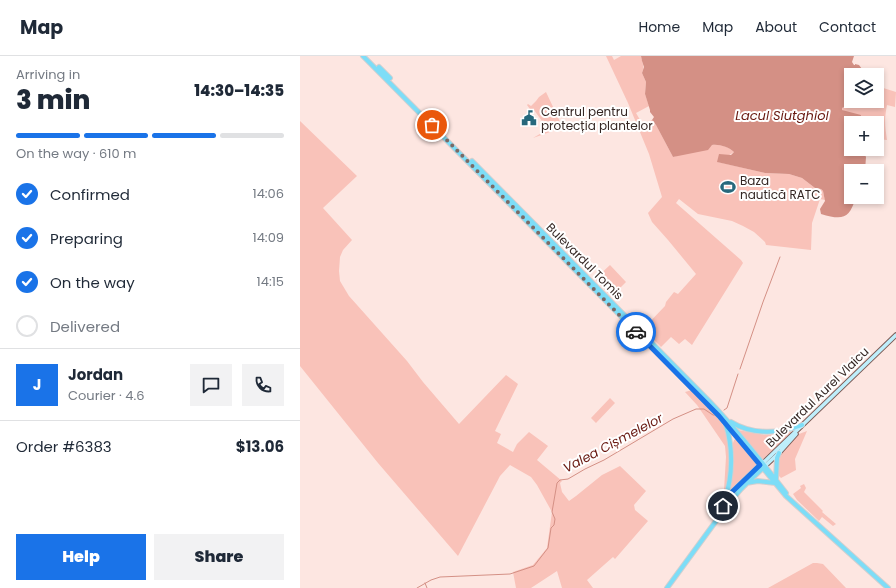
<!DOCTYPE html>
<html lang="en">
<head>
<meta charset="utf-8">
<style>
	body { margin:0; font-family:Poppins,sans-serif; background:#f2f2f3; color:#1f2937; height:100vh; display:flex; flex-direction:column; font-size:15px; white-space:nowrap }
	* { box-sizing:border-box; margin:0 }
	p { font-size:13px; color:#747a83 }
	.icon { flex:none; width:22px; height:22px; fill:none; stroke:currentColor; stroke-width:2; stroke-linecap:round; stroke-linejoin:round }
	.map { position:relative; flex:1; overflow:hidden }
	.panel { display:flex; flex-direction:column; background:#fff; width:300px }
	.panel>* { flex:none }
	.tools { position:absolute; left:544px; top:12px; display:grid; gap:8px }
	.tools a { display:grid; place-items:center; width:40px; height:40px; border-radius:0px; background:#fff; box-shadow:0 2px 6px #0003; font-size:20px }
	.pin { position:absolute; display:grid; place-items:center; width:34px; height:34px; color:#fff; margin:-17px; border:2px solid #fff; border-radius:50%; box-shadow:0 1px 4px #0007 }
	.courier { position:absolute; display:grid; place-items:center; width:40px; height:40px; margin:-20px; border:3px solid #1a73e8; border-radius:50%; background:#fff; color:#222; box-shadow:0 1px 5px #0007 }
	.head em { font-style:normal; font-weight:800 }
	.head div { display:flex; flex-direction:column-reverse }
	.head { display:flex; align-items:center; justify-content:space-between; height:68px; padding:0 16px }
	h1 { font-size:26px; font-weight:800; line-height:30px }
	.bar { display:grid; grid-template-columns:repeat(4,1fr); gap:6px 4px; align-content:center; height:48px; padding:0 16px }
	.bar i { height:5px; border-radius:3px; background:#e0e1e3 }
	.bar .current { background:#1a73e8 }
	.bar p { grid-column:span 4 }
	.line { display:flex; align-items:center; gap:10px; padding:0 16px; border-top:1px solid #e0e1e3 }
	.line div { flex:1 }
	.round { display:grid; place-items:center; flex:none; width:42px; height:42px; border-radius:0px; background:#f2f2f3 }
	ol { padding:0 16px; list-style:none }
	li { display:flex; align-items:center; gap:12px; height:44px }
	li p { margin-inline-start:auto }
	li .icon { padding:4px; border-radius:50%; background:#1a73e8; color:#fff; stroke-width:4 }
	li:last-child { color:#747a83 }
	li i { width:22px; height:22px; border:2px solid #e0e1e3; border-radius:50% }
	.primary-button { display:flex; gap:8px; margin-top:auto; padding:8px 16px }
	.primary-button a { flex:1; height:46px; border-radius:0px; background:#1a73e8; color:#fff; font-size:16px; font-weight:800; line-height:46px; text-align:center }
	.primary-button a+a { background:#f2f2f3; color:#1f2937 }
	header { display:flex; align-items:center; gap:24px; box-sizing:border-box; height:56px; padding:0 20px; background:#fff; border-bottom:1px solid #e0e1e3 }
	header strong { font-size:19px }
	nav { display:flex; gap:22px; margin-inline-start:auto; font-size:14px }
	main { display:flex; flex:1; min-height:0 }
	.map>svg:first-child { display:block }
</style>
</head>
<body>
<header>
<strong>Map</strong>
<nav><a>Home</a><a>Map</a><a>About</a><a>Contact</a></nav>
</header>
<main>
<section class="panel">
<div class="head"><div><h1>3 min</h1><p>Arriving in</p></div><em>14:30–14:35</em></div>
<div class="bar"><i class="current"></i><i class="current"></i><i class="current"></i><i></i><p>On the way · 610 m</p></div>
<ol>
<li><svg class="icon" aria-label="check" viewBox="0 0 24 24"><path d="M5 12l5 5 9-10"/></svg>Confirmed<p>14:06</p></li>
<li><svg class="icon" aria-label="check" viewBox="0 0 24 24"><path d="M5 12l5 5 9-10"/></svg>Preparing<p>14:09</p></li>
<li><svg class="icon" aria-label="check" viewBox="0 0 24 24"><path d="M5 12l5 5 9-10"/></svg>On the way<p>14:15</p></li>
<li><i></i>Delivered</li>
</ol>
<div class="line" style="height:72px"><b class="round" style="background:#1a73e8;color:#fff">J</b><div><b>Jordan</b><p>Courier · 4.6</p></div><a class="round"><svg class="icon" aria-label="chat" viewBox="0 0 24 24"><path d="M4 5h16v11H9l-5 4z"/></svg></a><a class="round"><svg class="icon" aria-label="phone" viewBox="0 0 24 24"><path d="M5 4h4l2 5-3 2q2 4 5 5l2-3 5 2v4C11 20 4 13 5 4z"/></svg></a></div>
<div class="line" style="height:52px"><div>Order #6383</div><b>$13.06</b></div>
<div class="primary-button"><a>Help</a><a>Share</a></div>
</section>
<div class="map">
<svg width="596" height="532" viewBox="0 0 596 532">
	<rect width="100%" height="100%" fill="#fde6e1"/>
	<path fill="#f9c2b9" d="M306 0H312L314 4 321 0H341C342 7 345 10 342 17L346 26 345 38 349 50 336 57 343 69 352 64 356 69 373 101 412 89C420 88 429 91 434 96L418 106 465 117 489 118 502 122 515 132 521 133 523 135 525 144 520 143 512 167 511 194 466 189 465 186 454 176 443 170 432 165 398 158 379 143 376 147 441 204 443 207 392 289 385 283 379 288 371 281 361 291 343 273 365 250 366 246 374 236 378 238 396 218 368 184 352 166 348 157 362 141 349 98 328 47Z
		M577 30 596 36 595 51 587 49C584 64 585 70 587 84L577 83V67H560V66L542 54V52L555 45H577Z
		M246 36 262 70 250 76 233 82 250 72 243 64 242 65 234 54 232 56 227 49 228 48 231 50 236 45 239 41Z
		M0 65 57 120 23 152 52 184 43 194 40 201 39 215 40 225 49 240 107 305 123 326 159 368 206 319 218 328 195 375 201 378 197 387 213 396 217 388 229 376 248 390 237 404 262 425 260 427 262 436 269 445 276 440 302 419 320 410 346 435 334 449 335 454 348 465 315 503 313 501 287 524 293 532H262L257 515 231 532H216L213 516 233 509 247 492 252 456 237 429 231 421 210 409 200 420 158 500 78 407 0 310Z
		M310 209 326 226 311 241 295 223Z
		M392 334C403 345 415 356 423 369 426 372 426 377 427 381 434 407 428 436 416 460H414L422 443 424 434 426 401 425 390 397 349 385 336Z
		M310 342 315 347 296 367 291 362Z
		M438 374 465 379 479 378 491 376V377L462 404 438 376Z
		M507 375 495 403 496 414 481 422 477 418 479 400 499 378Z
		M436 383 456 406V409L431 434 430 433 432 424 433 387 434 384Z
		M504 428 506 432 504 436 523 455 522 456 536 468 533 470 522 461 519 465 497 444 493 438 501 432 500 430Z
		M513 507H517L523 508 546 532H468Z"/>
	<path fill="#d49085" d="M341 0H554L552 6 554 9H555V8L559 9 562 13 560 19H551C551 24 549 23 549 27L551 29V45H555C553 48 546 50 542 52V54L561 59 560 67H551V76H548C544 82 544 86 551 88V93H562L566 101 565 115H551V141H556C549 164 542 164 521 158L520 153 525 145 523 135 521 133 515 132 502 122 489 118 465 117 417 106 419 98 431 99 434 96C429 91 419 88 412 89L408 94 373 101 356 69 352 64 354 61 350 56V54L345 38 346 26 342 17 344 11 342 5Z"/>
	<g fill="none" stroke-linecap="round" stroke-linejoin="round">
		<path stroke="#d49085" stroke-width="1" d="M440 313 463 246 480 201
			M424 354 427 352 438 318
			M125 527 127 532
			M117 532 131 524 140 521 210 518 234 510 248 492 251 472 254 469 255 463 252 456 257 427 260 424 268 423 285 413 304 404 373 363 396 353H404L413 359H416"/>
		<g stroke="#7c5b56" stroke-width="5.5">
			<path id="secondary" d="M463 407 596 279
				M465 410 479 397 496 378"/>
		</g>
		<g stroke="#d3cfcf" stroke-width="6">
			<path id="primary" d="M63 0 408 348 425 366 486 440 588 532
				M79 11 90 22
				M172 105 410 346C437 374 462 406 486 437
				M431 366C452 379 479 378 502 369
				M476 423 477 402 479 397
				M446 427 458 425 475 427
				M425 443C433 419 433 392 426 369
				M424 455C435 437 449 425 464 411
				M367 532 416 465 431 437 461 408"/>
		</g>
		<use href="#secondary" stroke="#beeefb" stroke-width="3.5"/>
		<use href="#primary" stroke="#7dddf7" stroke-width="4"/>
	</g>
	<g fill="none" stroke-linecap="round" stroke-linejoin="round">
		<path stroke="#7b6a66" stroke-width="4" stroke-dasharray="0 7.2" d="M132 69 336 276"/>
		<path stroke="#1a73e8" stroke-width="5" d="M336 276 419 360 460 409 431 437 423 450"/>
	</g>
	<defs>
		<g id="civic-bare" transform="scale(1.2)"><path d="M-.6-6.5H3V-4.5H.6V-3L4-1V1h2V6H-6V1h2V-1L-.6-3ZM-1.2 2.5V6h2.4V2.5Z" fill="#27687c" stroke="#fff" stroke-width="2.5" paint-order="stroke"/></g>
		<g id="stadium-bare" transform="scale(1.2)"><path d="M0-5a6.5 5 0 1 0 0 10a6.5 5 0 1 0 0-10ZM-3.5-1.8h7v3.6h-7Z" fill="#27687c" stroke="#fff" stroke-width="2.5" paint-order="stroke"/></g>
	</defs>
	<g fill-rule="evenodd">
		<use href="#civic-bare" x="229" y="62"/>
		<use href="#stadium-bare" x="428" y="131"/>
	</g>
	<g text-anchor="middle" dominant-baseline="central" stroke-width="4" stroke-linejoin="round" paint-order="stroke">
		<g font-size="12" fill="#352724" stroke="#fff" text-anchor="start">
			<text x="241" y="55">Centrul pentru<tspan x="241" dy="14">protecția plantelor</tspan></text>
			<text x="440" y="124">Baza<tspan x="440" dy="14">nautică RATC</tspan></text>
		</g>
		<g font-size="12" fill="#352724" stroke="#fff">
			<text transform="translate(285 205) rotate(45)">Bulevardul Tomis</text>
			<text transform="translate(517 341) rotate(-44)">Bulevardul Aurel Vlaicu</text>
		</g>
		<g font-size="13" font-style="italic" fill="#691911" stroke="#fff">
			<text x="482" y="59">Lacul Siutghiol</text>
			<text transform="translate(313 387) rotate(-28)">Valea Cișmelelor</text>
		</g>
	</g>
</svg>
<div class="tools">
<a><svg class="icon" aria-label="layers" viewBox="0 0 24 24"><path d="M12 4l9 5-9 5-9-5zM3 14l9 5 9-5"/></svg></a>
<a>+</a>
<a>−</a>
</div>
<div class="pin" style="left:132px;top:69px;background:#ea580c"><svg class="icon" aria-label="bag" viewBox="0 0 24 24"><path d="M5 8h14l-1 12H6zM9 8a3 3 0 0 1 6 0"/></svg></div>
<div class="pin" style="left:423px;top:450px;background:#1f2937"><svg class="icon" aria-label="home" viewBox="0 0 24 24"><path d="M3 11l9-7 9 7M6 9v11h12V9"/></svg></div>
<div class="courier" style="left:336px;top:276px"><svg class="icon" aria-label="car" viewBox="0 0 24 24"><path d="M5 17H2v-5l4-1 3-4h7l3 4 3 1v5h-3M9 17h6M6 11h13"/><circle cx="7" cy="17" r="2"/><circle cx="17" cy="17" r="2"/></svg></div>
</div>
</main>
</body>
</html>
